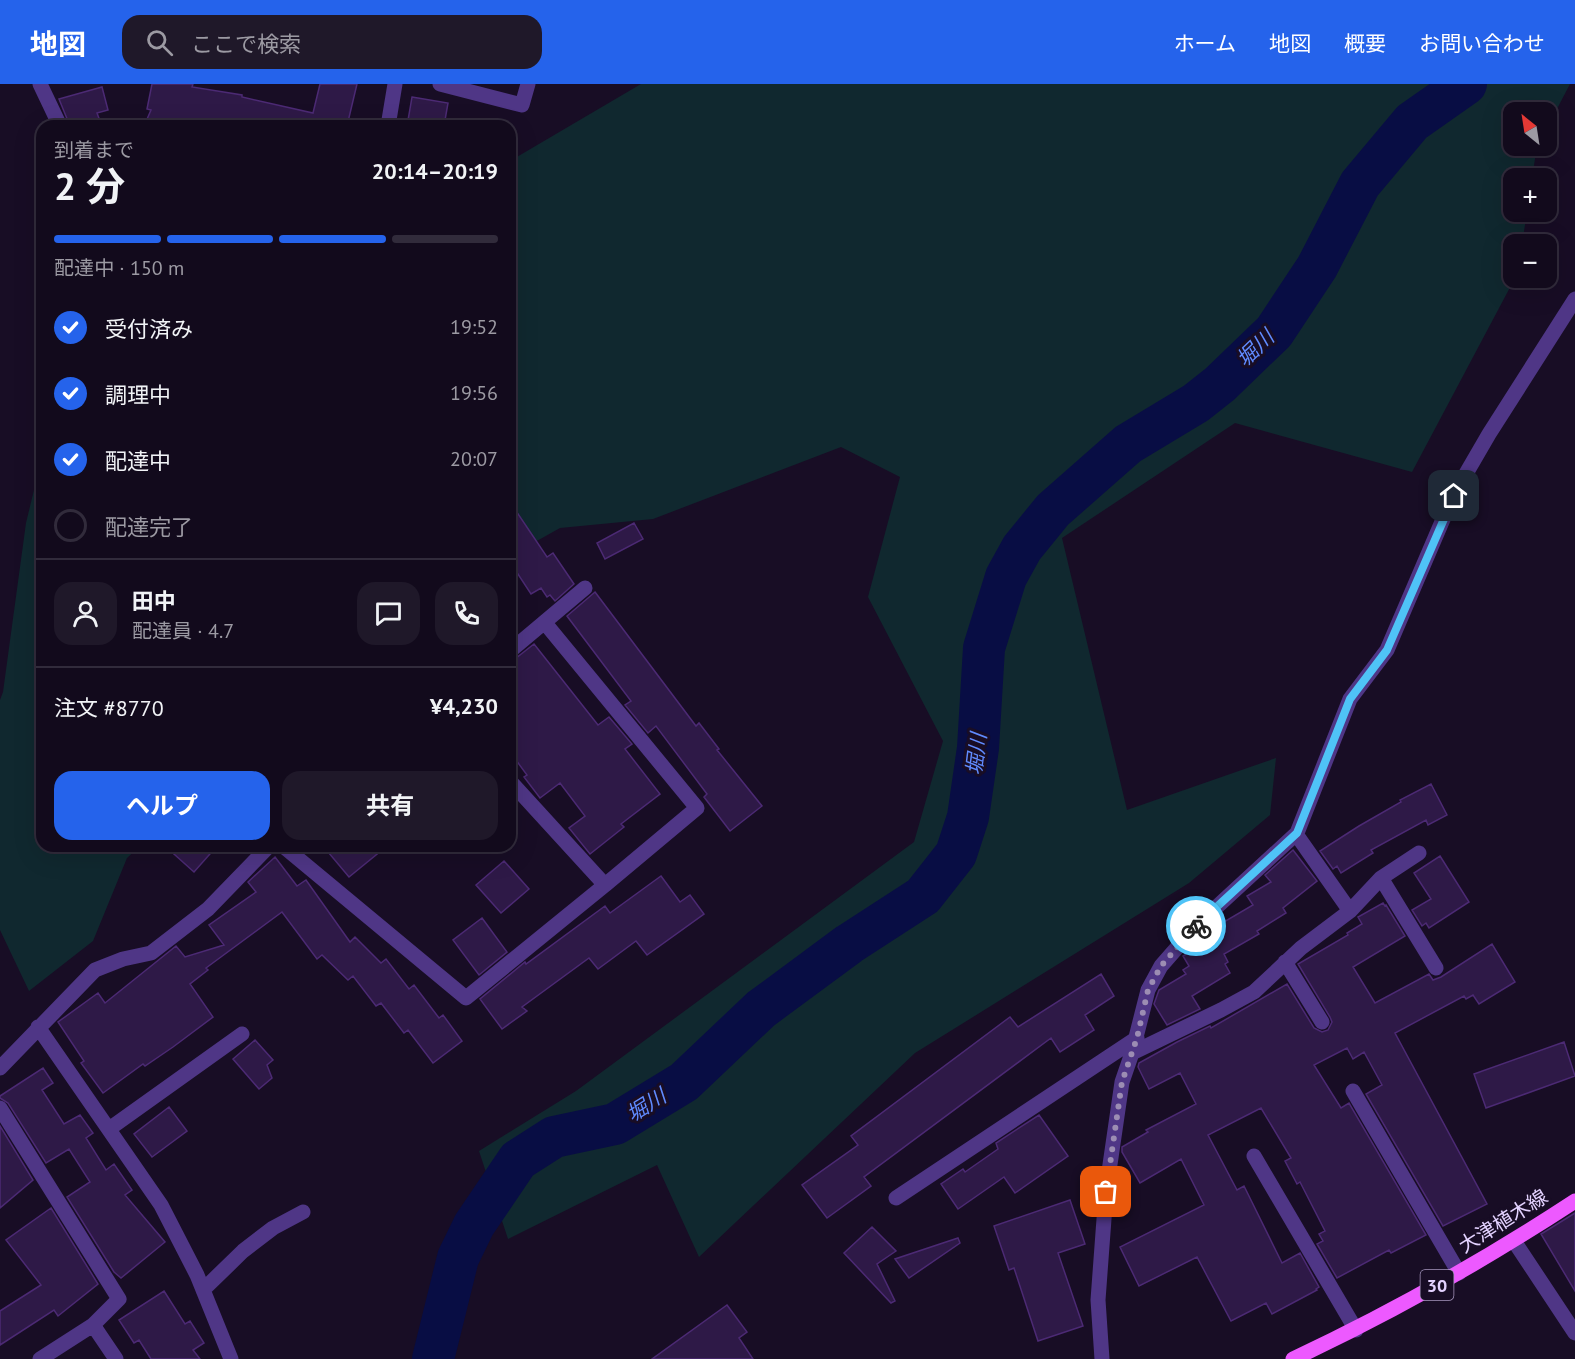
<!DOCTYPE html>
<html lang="ja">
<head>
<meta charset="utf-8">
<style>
	body { margin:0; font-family:"PT Sans","Noto Sans JP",sans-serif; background:#1f1829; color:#f1f3f6; height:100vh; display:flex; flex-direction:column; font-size:22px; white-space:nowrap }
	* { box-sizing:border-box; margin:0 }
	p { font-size:20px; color:#9c9aa3 }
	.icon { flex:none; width:33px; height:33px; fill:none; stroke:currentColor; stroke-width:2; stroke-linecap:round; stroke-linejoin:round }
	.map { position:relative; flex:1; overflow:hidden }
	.side { position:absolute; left:36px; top:36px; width:480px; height:732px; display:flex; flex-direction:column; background:#120a1c; border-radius:18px; box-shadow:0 6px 24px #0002,0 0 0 2px #312b3b }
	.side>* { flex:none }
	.needle { width:39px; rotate:330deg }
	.controls { position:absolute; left:1503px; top:18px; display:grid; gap:12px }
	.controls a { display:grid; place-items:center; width:54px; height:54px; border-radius:12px; background:#120a1c; box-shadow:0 6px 24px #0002,0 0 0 2px #312b3b; font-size:30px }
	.pin { position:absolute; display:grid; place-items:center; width:51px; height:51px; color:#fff; margin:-26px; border-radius:12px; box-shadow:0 3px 9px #0006 }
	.courier { position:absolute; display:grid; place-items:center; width:60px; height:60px; margin:-30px; border:4px solid #4fc3f7; border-radius:50%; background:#fff; color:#222; box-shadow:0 2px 8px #0007 }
	.overview em { font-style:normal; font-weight:700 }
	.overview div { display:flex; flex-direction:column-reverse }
	.overview { display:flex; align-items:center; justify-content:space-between; height:102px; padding:0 18px }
	h1 { font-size:39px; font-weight:700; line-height:45px }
	.bar { display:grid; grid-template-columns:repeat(4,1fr); gap:9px 6px; align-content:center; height:72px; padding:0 18px }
	.bar i { height:8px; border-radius:4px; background:#312b3b }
	.bar .active { background:#2563eb }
	.bar p { grid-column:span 4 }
	.line { display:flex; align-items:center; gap:15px; padding:0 18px; border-top:2px solid #312b3b }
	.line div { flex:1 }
	.round { display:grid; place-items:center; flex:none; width:63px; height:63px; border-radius:18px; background:#1f1829 }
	ol { padding:0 18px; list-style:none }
	li { display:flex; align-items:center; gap:18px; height:66px }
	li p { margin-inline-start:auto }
	li .icon { padding:6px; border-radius:50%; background:#2563eb; color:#fff; stroke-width:4 }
	li:last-child { color:#9c9aa3 }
	li i { width:33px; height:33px; border:3px solid #312b3b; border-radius:50% }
	.primary-button { display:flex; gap:12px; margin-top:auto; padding:12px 18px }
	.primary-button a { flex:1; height:69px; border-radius:18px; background:#2563eb; color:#fff; font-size:24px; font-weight:700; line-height:69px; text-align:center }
	.primary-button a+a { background:#1f1829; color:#f1f3f6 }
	header { display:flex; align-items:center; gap:36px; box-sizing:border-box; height:84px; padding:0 30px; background:#2563eb; color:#fff }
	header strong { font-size:28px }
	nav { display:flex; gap:33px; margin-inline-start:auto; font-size:21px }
	.search { width:420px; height:54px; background:#1f1829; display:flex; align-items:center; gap:15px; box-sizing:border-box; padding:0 21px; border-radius:18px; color:#9c9aa3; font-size:22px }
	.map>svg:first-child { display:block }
</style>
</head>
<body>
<header>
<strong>地図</strong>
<div class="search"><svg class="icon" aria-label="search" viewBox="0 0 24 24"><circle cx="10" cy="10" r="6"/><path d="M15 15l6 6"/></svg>ここで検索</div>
<nav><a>ホーム</a><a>地図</a><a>概要</a><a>お問い合わせ</a></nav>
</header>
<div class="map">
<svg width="1575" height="1275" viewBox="0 0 1575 1275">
	<rect width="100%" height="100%" fill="#180d25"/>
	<path fill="#10282f" d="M641 0H1570L1547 44 1546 28H1514V62H1537L1532 94H1514V128H1527L1522 160H1514V194H1515L1412 388 1235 339 1062 454 1127 726 1276 674 1270 731 1189 799 915 969 699 1173 657 1081 508 1155 479 1067 576 1007 914 758 943 657 868 513 900 393 841 363 653 435 560 444 510 472V77Z
		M42 373V762H140L127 774 93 857 29 907 0 846V616L3 608 26 439Z"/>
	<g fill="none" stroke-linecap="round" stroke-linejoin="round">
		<path stroke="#080d44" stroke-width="42" d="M433 1275 458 1174 474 1141 518 1076 554 1053 615 1040 684 998 761 925 849 860 923 812 956 770 968 733 978 664 984 564 1006 493 1022 464 1053 426 1128 360 1196 319 1220 300 1274 248 1317 183 1360 100 1412 38 1466 0"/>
	</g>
	<path fill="#2e1947" stroke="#4c2a74" stroke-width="1.5" d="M152 0H193L192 3 242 11V13L313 29 320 0H357L347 42H204L173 36 171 42H144L151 26 147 25Z
		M102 3 108 26 97 29 100 37 82 42H70L59 15Z
		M412 13 448 19 444 42H407Z
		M510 418 547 473 553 469 574 500 555 517 550 511 547 513 541 504 531 510 510 478Z
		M634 439 643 455 605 475 597 459Z
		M595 508 696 642 699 639 719 665 717 666 762 722 730 747 704 713 707 710 656 642 648 649 625 621 631 617 567 532Z
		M534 560 598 641 609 633 632 660 625 665 660 710 621 740 624 743 590 770 569 744 585 732 560 699 540 714 524 693 527 691 510 668V577L516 574Z
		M1431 700 1447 731 1428 741 1426 736 1371 766 1373 769 1341 789 1337 782 1333 785 1320 767 1359 742 1401 718 1400 716Z
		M165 762H217L194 788Z
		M323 762H387L349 793Z
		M1293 766 1317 797 1283 824 1286 829 1257 847 1259 850 1224 870 1228 878 1225 880 1230 889 1192 912 1200 925 1167 941 1154 920 1159 906 1186 890 1183 886 1189 882 1183 872 1221 849 1217 842 1253 821 1247 812 1271 798 1265 791Z
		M1440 772 1469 818 1429 844 1426 839 1422 842 1412 826 1431 815 1414 789Z
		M275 773 297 802 306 796 350 858 355 853 381 879 386 875 409 905 414 901 439 934 443 931 462 957 433 979 408 946 404 949 381 919 376 922 353 892 348 896 322 871 317 875 282 828 206 884 208 886 190 900 213 933 173 963 145 982 143 980 103 1009 81 979 84 977 58 938 98 909 105 919 176 862 185 873 224 861 209 841 256 808 248 798Z
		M504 777 529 805 501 829 476 801Z
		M661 792 680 818 690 811 704 830 647 871 636 857 598 885 589 874 522 923 527 927 502 945 480 915 525 878 526 880 605 822 610 829Z
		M1383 819 1385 822 1386 821 1405 852 1353 883 1375 919 1429 890 1433 896 1441 893 1492 860 1515 898 1479 920 1473 911 1466 915 1464 912 1395 949 1487 1120 1443 1142 1366 1010 1382 1001 1364 968 1353 975 1347 964 1314 981 1341 1024 1349 1019 1426 1151 1391 1169 1389 1166 1337 1194 1317 1160 1323 1157 1319 1150 1325 1147 1300 1098 1297 1100 1285 1077 1291 1074 1261 1024 1208 1051 1237 1106 1244 1102 1282 1179 1300 1169 1319 1203 1316 1205 1317 1206 1272 1230 1266 1219 1231 1237 1197 1173 1139 1202 1120 1163 1204 1121 1181 1075 1140 1099 1122 1068V1063L1148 1048 1146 1046 1196 1020 1180 989 1149 1005 1138 983 1139 979 1177 958 1210 942 1211 944 1287 900 1314 944 1322 948 1328 946 1332 938 1330 933 1298 880 1348 851 1347 849 1362 840 1358 833Z
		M482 834 507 868 479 891 453 856Z
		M1101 890 1114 912 1085 931 1094 946 1060 968 1051 954 864 1093 871 1102 827 1134 802 1101 858 1061 851 1052 1010 933 1018 943Z
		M255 956 273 976 267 981 272 994 259 1005 233 975Z
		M1564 958 1575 992 1486 1024 1474 990Z
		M43 984 53 999 42 1006 64 1040 80 1031 93 1049 86 1054 106 1086 114 1080 132 1106 125 1111 165 1158 121 1194 114 1188 67 1113 90 1098 69 1065 46 1079 8 1019 0 1014V1012Z
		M169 1023 187 1047 152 1073 134 1050Z
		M1039 1031 1068 1072 1015 1109 1004 1093 958 1125 941 1100 963 1085 965 1088 998 1065 996 1059Z
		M0 1042 33 1096 0 1124Z
		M1070 1116 1085 1160 1058 1169 1083 1242 1038 1257 1014 1184 1009 1186 994 1142Z
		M51 1124 98 1200 58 1232 54 1226 0 1261V1227L41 1201 6 1156Z
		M1575 1129V1207L1541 1150Z
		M872 1143 896 1167 877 1180 895 1217 891 1219 844 1169Z
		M958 1154 960 1159 909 1194 895 1175Z
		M164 1207 185 1240 190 1237 204 1259 193 1266 200 1275H151L139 1256 134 1259 119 1236Z
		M727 1221 747 1248 739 1254 753 1275H652Z"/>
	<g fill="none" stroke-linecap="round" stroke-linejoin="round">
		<path stroke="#4f3686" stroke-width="15" d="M40 0 60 42
			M440 0 522 21 528 0
			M388 42 395 0
			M545 539 697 724 605 801
			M510 567 585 504
			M1296 750 1350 827
			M283 762 466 914 605 801 510 697
			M1381 794 1436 884
			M1285 878 1322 938
			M38 943 161 1121 197 1191 231 1275
			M1132 969 1221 926 1254 908 1301 864 1350 827 1381 794 1419 769
			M0 984 95 886 123 875 151 869 208 825 269 762
			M1353 1007 1459 1189
			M0 1024 119 1215 93 1241 116 1275
			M109 1045 242 950
			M1254 1072 1356 1246
			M896 1114 1137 954
			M1514 1157 1575 1249
			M203 1206 243 1167 273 1144 303 1128
			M40 1275 93 1241
			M1102 1275 1098 1216 1106 1108 1122 998 1132 969 1148 906 1161 882 1196 842 1297 749 1350 615 1387 566 1453 412 1489 350 1575 215"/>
		<path stroke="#ed59ff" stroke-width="15" d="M1293 1275C1391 1229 1485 1176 1575 1117"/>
	</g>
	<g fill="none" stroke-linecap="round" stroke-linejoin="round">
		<path stroke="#9c8db3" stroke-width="6" stroke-dasharray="0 10.8" d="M1106 1108 1122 998 1137 954 1148 906 1161 882 1196 842"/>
		<path stroke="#4fc3f7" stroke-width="8" d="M1196 842 1297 749 1350 615 1387 566 1454 412"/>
	</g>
	<g text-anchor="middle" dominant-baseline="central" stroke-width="6" stroke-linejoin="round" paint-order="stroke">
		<rect fill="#180d25" stroke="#a697be" stroke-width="1.5" x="1420.5" y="1186" width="33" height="30" rx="4.5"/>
		<g font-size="18" font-weight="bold" fill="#e3d2ff">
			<text x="1437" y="1201">30</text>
		</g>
		<g font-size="20" fill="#e3d2ff" stroke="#180d25">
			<text transform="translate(1503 1137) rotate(-32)">大津植木線</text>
		</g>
		<g font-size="21" font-style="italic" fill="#608bff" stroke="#180d25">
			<text transform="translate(1255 264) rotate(-44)">堀川</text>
			<text transform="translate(976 670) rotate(-83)">堀川</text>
			<text transform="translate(646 1021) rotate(-32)">堀川</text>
		</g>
	</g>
</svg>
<div class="controls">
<a><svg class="needle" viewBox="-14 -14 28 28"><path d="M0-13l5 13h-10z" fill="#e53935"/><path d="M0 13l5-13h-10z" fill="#9c9aa3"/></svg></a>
<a>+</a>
<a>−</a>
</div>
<div class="pin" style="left:1106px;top:1108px;background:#ea580c"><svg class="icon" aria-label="bag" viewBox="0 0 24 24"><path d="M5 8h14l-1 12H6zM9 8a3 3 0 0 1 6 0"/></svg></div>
<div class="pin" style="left:1454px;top:412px;background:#1f2937"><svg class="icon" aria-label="home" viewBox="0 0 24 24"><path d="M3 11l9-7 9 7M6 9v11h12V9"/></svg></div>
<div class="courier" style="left:1196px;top:842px"><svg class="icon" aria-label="bike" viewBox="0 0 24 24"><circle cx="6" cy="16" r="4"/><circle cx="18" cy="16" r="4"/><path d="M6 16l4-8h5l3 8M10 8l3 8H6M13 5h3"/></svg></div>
<section class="side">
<div class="overview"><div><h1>2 分</h1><p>到着まで</p></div><em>20:14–20:19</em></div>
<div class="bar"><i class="active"></i><i class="active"></i><i class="active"></i><i></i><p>配達中 · 150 m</p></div>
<ol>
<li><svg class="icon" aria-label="check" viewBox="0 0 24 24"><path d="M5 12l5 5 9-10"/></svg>受付済み<p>19:52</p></li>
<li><svg class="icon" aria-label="check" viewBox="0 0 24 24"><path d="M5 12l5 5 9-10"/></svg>調理中<p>19:56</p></li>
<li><svg class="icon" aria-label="check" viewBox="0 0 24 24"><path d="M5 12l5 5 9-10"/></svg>配達中<p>20:07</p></li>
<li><i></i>配達完了</li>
</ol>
<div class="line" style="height:108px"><a class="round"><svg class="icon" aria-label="person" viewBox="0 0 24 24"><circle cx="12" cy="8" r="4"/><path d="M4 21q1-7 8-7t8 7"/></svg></a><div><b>田中</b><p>配達員 · 4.7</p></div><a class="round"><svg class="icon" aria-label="chat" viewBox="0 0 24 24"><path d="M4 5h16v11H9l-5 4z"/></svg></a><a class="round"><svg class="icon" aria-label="phone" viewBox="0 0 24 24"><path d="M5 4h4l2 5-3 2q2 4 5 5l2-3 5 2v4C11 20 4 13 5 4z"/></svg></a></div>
<div class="line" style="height:78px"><div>注文 #8770</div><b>¥4,230</b></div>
<div class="primary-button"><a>ヘルプ</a><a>共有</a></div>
</section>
</div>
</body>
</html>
